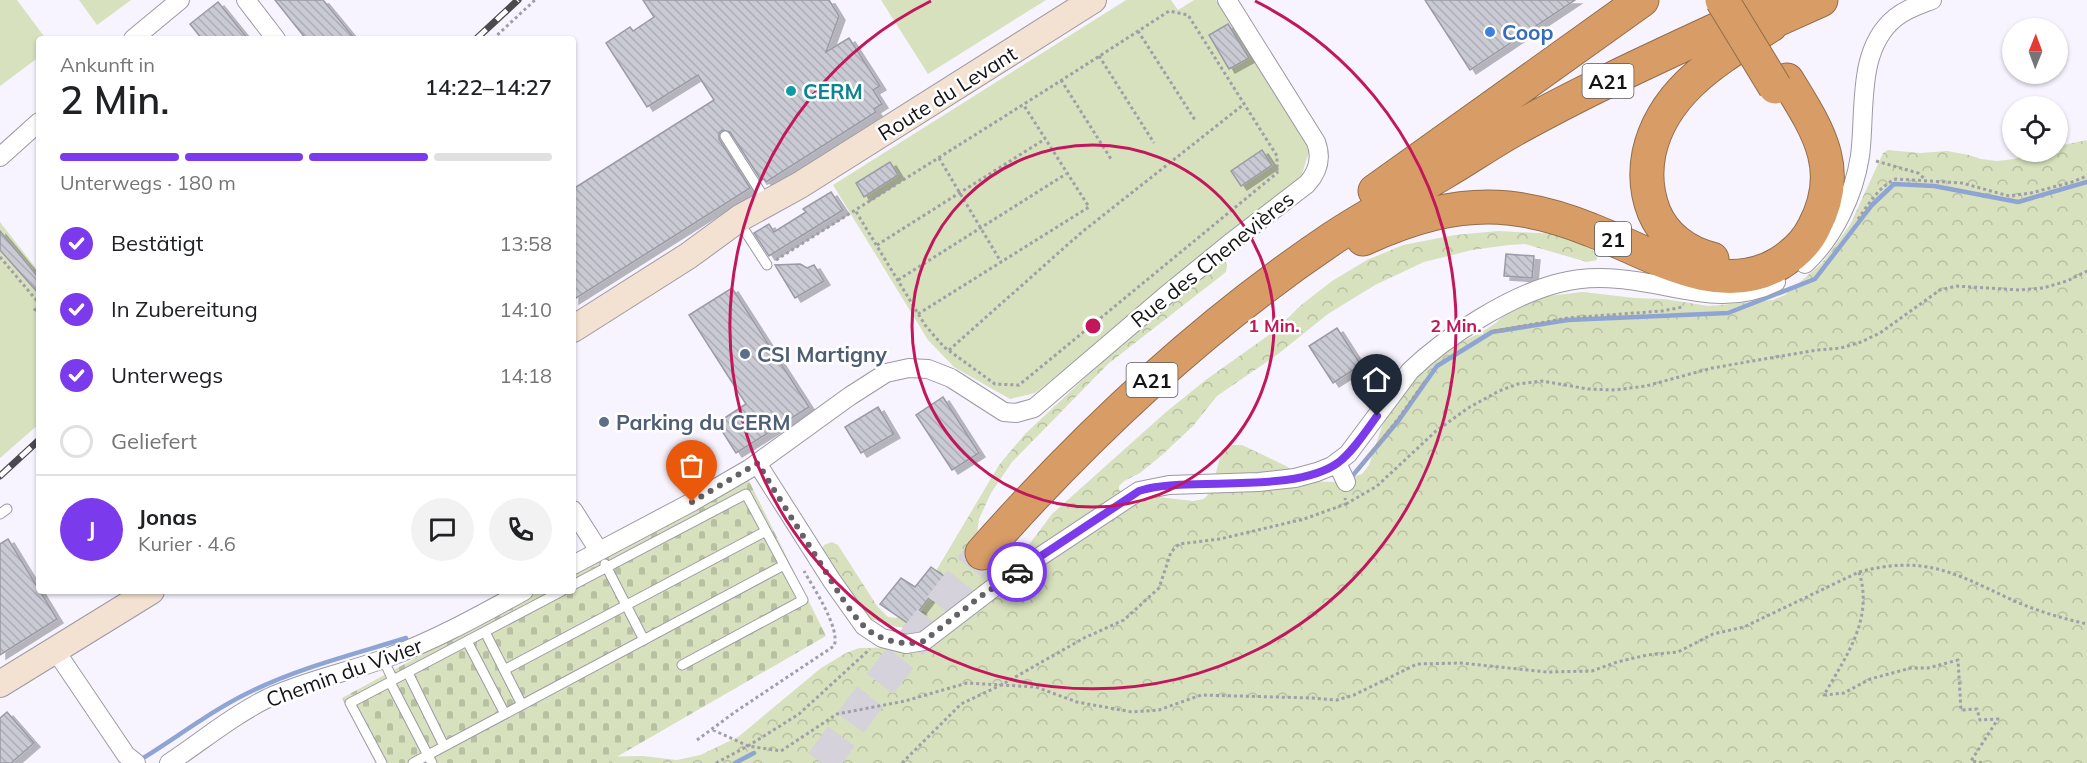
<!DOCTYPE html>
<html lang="de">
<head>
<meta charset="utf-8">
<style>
	body { margin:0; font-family:Mulish,sans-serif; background:#f2f2f2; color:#202124; height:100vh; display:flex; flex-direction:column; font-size:22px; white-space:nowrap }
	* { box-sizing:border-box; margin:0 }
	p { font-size:20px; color:#757577 }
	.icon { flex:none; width:33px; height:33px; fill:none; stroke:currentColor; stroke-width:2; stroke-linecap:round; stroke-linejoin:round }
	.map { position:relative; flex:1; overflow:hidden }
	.details { position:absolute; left:36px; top:36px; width:540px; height:558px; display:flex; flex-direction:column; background:#fff; border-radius:6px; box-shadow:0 2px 4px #0004 }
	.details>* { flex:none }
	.needle { width:39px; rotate:1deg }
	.fabs { position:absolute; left:2002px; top:18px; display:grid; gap:12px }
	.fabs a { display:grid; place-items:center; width:66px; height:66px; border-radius:50%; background:#fff; box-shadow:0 2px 4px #0004; font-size:30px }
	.pin { position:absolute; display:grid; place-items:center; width:51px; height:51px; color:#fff; margin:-62px -26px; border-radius:50% 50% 50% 0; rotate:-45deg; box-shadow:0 0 6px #0007 }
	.pin .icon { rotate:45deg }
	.courier { position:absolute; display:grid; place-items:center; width:60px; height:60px; margin:-30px; border:4px solid #7c3aed; border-radius:50%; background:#fff; color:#222; box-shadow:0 2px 8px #0007 }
	.summary em { font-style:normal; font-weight:600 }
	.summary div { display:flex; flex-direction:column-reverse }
	.summary { display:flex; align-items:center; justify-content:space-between; height:102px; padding:0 24px }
	h1 { font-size:39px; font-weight:600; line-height:45px }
	.bar { display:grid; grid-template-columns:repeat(4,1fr); gap:9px 6px; align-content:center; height:72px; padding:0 24px }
	.bar i { height:8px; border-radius:4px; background:#e0e0e0 }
	.bar .on { background:#7c3aed }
	.bar p { grid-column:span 4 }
	.line { display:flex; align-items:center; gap:15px; padding:0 24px; border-top:2px solid #e0e0e0 }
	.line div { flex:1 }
	.round { display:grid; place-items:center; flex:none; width:63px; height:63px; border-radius:32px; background:#f2f2f2 }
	ol { padding:0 24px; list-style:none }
	li { display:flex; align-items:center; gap:18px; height:66px }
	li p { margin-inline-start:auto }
	li .icon { padding:6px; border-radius:50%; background:#7c3aed; color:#fff; stroke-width:4 }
	li:last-child { color:#757577 }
	li i { width:33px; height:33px; border:3px solid #e0e0e0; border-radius:50% }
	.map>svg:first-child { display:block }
</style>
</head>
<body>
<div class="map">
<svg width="2087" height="763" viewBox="0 0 2087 763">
	<defs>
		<pattern id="forest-crowns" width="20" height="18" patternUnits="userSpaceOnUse" patternTransform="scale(1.5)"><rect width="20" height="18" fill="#d7e1bd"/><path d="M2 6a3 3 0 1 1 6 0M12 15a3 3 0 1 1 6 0" fill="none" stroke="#b8c0a2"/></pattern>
		<pattern id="cemetery-stones" width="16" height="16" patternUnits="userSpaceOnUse" patternTransform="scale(1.5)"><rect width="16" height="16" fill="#d7e1bd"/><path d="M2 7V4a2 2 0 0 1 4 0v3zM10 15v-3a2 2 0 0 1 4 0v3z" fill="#b8c0a2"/></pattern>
		<pattern id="building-back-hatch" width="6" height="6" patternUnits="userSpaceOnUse" patternTransform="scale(1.5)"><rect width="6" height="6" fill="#c9cad4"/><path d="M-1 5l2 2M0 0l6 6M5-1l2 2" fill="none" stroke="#acadb5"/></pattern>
		<filter id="shadow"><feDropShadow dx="6" dy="4" stdDeviation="0" flood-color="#0004"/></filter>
	</defs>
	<rect width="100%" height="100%" fill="#f7f4ff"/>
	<path fill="url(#forest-crowns)" d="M2087 140V763H570L593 757 643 756 677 760 700 755 738 737 821 668 846 653 859 648 931 647 936 643 931 630 897 627 868 618 821 551 824 545 832 542 838 545 877 606 888 617 896 618 908 612 921 596 999 465 1025 434 1135 331 1220 262H1226L1227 267 1226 272 1108 364 1012 462 991 493 979 519 975 551 991 562 1002 563 1019 558 1052 514 1166 412 1207 379 1276 330 1300 306 1332 281 1367 260 1403 245 1455 235 1498 231 1557 234 1588 244 1597 256V260L1587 262 1525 244 1509 245 1472 250 1424 262 1375 285 1328 314 1278 354 1217 396 1193 426 1162 455 1140 473 1124 481 1119 486V490L1124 493 1193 501 1204 499 1211 491 1222 450 1230 445H1242L1286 466 1310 481 1336 482 1362 474 1369 465 1382 426 1394 400 1411 378 1455 345 1482 332 1497 322 1510 309 1539 297 1583 292 1635 298 1664 299 1709 306 1773 300 1785 295 1822 263 1850 225 1883 153 1888 150 1920 153 1947 151 1969 155 1981 159 1997 161 2014 159 2038 152H2058V146Z"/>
	<path fill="url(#cemetery-stones)" d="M748 479 826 636 606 763H376L342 698 539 591H573V573Z"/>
	<path fill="#d7e1bd" d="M0 0H17L46 39H39V57L0 86Z
		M79 0H131L97 25Z
		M881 0H1046L928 74Z
		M1126 0H1171L1178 10 1194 0H1216L1310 149 1300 180 1035 393 1010 399 954 367 928 340 833 185Z
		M0 222 39 272V424L0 458Z"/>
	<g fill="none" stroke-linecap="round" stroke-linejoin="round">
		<path stroke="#8ea5d4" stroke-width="4.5" d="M1349 480 1399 420 1437 366 1492 332 1568 320 1728 313 1815 279 1872 205 1894 184 1934 186 2018 202 2087 182
			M140 760C178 737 213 709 254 690 302 667 355 654 406 638
			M735 763 754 753"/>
	</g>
	<path fill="url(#building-back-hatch)" stroke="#9a9ba5" stroke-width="1.5" filter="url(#shadow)" d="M275 0H323L355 39H306Z
		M643 0H829L839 16 826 52 849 38 880 86 873 90 882 104 874 109 876 112 766 182 764 179 761 180 730 132 722 130 719 133V139L750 188 573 300V189L714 100 698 75 647 107 606 43 630 27 633 31 654 17Z
		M1425 0H1575L1470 70Z
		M218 2 248 39H202L190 24Z
		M1228 24 1249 58 1229 69 1209 35Z
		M1262 150 1272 165 1241 186 1231 171Z
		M890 162 898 175 864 197 856 183Z
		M831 192 843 210 769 256 754 233 769 224 774 232 806 212 803 209Z
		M0 231 39 278 38 293 0 250Z
		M1506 254 1534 256 1532 278 1504 276Z
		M800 264 807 268 814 265 824 281 795 298 775 265Z
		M732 288 809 407 736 453 717 423 746 404 689 315Z
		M1337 328 1361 365 1333 383 1309 346Z
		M943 397 979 453 952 470 916 415Z
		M878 407 894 434 861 453 845 427Z
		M8 539 57 619 0 655V544Z
		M931 567 945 577 909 624 880 604 901 578 915 587Z
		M7 712 34 743 11 763H0V718Z"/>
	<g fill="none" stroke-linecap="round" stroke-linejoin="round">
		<path stroke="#d5d2dc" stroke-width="33" stroke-dasharray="33 16" stroke-linecap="butt" d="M822 763 862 707 982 553"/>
		<g stroke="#9c99a3" stroke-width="11">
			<path id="lane" d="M725 136 767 202
				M743 228 767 265
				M0 514 7 509
				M605 564 644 640
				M573 585 746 494 803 600 682 665
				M485 632 522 705
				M467 641 505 714
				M383 659 393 680 390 682 432 763
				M504 670 766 531
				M408 673 444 746
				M393 680 562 591
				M382 763 350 703 390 682
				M413 763 784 565"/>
		</g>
		<g stroke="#9c99a3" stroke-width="20">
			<path id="street" d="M246 0 276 39
				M133 39 180 0
				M0 157 39 122
				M1805 264C1834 237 1854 195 1860 156 1866 111 1856 50 1895 18 1906 9 1919 5 1932 0
				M757 463 832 581 864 626 882 638 906 644 924 641 997 585 1139 491 1169 485 1259 482 1295 478 1317 472 1332 466 1348 454 1410 371C1446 336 1511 295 1559 283 1578 278 1599 277 1619 279 1673 283 1722 309 1776 282
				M1337 463 1346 482
				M573 510 599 551
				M573 565 692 502 749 469 850 396 886 373 909 368 928 369 951 378 1004 412 1016 413 1034 408 1164 297 1229 244 1307 184C1318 172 1322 158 1316 142L1227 0
				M55 650 126 755 136 763
				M169 763C202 741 232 716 268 698 307 680 349 672 389 657 436 640 480 615 524 591"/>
		</g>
		<g stroke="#9c99a3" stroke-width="28">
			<path id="secondary" d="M573 329 688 256 740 218 800 185 1093 0
				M0 684 151 591"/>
		</g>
		<g stroke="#936d4a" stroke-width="35">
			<path id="highway" d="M1759 28 1821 0
				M1375 191 1642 0
				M1363 239C1409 218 1456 203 1508 208 1537 211 1564 219 1591 230 1649 252 1719 300 1780 263 1794 254 1807 242 1814 227 1845 169 1817 129 1787 80
				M1712 259C1686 253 1664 236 1654 212 1647 194 1645 173 1649 153 1663 89 1720 58 1771 25
				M982 553C1086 435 1202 326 1333 238 1369 214 1406 195 1443 173 1467 159 1490 143 1515 129 1601 81 1691 42 1780 0"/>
		</g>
		<path stroke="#a09ea6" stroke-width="3" stroke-dasharray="3 3" stroke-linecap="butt" d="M1138 31 1195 120
			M493 39 535 0
			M1099 56 1154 143
			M1061 80 1111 159
			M939 158 1001 262
			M1876 161 1918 173 1926 180
			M1858 219C1868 205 1880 185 1896 179L1962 183 2009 196 2031 193 2072 182 2087 176
			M877 245 1045 139
			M0 257 38 302V306L33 312
			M776 260C907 177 1039 96 1169 11L1188 15 1277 156V173L1019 385 995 384 944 347 925 325 855 210
			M898 280 1066 174
			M918 314 1089 207 1023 104
			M1494 331 1568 318 1662 311 1683 307
			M949 350 1082 232 1243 105
			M1358 470 1398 419 1426 380
			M1346 504 1377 486 1436 431 1468 408 1499 391 1518 384 1542 381 1588 389 1615 390 1646 386 1712 368 1817 350 1841 348 1861 342 1880 333 1940 290 1956 286 2019 290 2043 288 2067 281 2087 271
			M1859 572C1922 555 1953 572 2008 598 2033 610 2061 618 2087 624
			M713 730 748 746 781 751 837 714 905 701 967 683 1036 687 1077 702 1132 712 1159 710 1201 695 1313 698 1337 700 1354 695 1417 664 1461 663 1547 672 1592 671 1617 662 1647 655 1678 652 1713 634 1744 627 1859 572C1874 619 1846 656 1824 695L1844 693 1870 679 1911 668H1928L1958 660 1961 710 1977 709 1980 720 1998 719 1971 761 1984 763
			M697 740 735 712 834 646C841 629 813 587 804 571
			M716 763 748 746 799 714 870 649
			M902 763 961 704 1003 684 1084 638 1124 620 1159 588 1171 552 1179 544 1220 539 1304 519 1346 504 1345 498"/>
		<use href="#lane" stroke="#fff" stroke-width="9"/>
		<use href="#street" stroke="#fff" stroke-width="18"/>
		<use href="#secondary" stroke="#f3e2d1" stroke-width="26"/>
		<use href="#highway" stroke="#d89d66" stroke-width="33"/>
		<g stroke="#4c4a4f" stroke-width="7">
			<path id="rail" d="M476 39 518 0
				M0 476 39 440"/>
		</g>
		<use href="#rail" stroke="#fff" stroke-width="4.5" stroke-dasharray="14" stroke-linecap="butt"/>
		<g stroke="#936d4a" stroke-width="35" stroke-linecap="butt">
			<path id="highway-bridge" d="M1722 0 1775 87"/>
		</g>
		<use href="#highway-bridge" stroke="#d89d66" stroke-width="33"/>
	</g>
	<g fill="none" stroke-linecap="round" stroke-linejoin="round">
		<path stroke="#636268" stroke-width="6" stroke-dasharray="0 10.8" d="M692 502 758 463C779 499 802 534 824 569 836 588 853 619 871 632 886 642 907 646 924 641L981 596 1017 572"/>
		<path stroke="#7c3aed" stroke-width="8" d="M1017 572 1139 491 1146 489C1199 477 1296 494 1339 462 1354 450 1366 431 1377 416"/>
	</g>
	<g fill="none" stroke="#c2185b" stroke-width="3">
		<circle cx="1093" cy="326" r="181"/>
		<path d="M1255 1A363 363 0 1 1 931 1"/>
	</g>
	<circle fill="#3f7fe0" stroke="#fff" stroke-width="2" cx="1490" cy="32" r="6"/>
	<circle fill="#0f9aa8" stroke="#fff" stroke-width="2" cx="791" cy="91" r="6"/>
	<g fill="#5c6f8a" stroke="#fff" stroke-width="2">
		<circle cx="745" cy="354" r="6"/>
		<circle cx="604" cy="422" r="6"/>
	</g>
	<g text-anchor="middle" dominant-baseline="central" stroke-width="5" stroke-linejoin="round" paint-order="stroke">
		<g fill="#fff" stroke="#5a5a5c" stroke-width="1.5">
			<rect x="1582.5" y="64" width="51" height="34" rx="4.5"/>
			<rect x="1595" y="222" width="36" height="34" rx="4.5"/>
			<rect x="1126.5" y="363" width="51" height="34" rx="4.5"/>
		</g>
		<g font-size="20" font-weight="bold" fill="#141316">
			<text x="1608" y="81">A21</text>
			<text x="1613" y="239">21</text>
			<text x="1152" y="380">A21</text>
		</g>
		<g font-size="21" font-weight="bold" fill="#366cbe" stroke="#fff" text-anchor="start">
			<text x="1502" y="32">Coop</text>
		</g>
		<g font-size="21" font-weight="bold" fill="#0d838f" stroke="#fff" text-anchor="start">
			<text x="803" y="91">CERM</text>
		</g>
		<g font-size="21" fill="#141316" stroke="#fff">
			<text transform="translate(947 93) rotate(-32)">Route du Levant</text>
			<text transform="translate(1212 259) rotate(-39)">Rue des Chenevières</text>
			<text transform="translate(344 672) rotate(-20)">Chemin du Vivier</text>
		</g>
		<g font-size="21" font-weight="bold" fill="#4e5e75" stroke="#fff" text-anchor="start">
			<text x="757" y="354">CSI Martigny</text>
			<text x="616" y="422">Parking du CERM</text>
		</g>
	</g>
	<circle cx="1093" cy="326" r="9" fill="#c2185b" stroke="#fff" stroke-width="3"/>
	<g font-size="18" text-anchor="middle" font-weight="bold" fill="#c2185b" stroke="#fff" stroke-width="5" stroke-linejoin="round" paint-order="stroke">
		<text x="1274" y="332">1 Min.</text>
		<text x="1456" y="332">2 Min.</text>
	</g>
</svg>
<div class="fabs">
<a><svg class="needle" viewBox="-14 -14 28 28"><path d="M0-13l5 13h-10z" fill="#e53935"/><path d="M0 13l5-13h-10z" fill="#757577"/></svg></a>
<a><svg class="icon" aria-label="locate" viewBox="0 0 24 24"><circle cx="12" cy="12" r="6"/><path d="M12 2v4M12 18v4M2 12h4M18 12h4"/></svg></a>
</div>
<div class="pin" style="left:692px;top:502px;background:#ea580c"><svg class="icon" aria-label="bag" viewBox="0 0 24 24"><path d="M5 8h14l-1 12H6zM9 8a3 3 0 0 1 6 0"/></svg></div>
<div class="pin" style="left:1377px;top:416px;background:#1f2937"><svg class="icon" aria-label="home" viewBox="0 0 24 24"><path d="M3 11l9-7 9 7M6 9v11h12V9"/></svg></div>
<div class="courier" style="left:1017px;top:572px"><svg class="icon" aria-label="car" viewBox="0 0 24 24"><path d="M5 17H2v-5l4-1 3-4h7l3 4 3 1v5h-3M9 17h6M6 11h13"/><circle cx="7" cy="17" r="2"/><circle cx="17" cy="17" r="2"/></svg></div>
<section class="details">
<div class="summary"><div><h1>2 Min.</h1><p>Ankunft in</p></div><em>14:22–14:27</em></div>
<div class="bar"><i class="on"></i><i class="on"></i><i class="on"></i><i></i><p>Unterwegs · 180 m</p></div>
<ol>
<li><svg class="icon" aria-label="check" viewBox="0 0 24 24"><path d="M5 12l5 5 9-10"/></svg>Bestätigt<p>13:58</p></li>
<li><svg class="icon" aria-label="check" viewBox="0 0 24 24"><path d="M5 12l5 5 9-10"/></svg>In Zubereitung<p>14:10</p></li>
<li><svg class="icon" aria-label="check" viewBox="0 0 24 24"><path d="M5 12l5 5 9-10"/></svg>Unterwegs<p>14:18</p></li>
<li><i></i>Geliefert</li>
</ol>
<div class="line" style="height:108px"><b class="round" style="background:#7c3aed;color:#fff">J</b><div><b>Jonas</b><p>Kurier · 4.6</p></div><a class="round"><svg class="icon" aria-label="chat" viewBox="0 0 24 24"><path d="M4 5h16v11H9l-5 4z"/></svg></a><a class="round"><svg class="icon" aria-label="phone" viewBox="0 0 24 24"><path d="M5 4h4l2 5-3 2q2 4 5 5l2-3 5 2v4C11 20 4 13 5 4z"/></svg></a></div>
</section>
</div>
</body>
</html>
